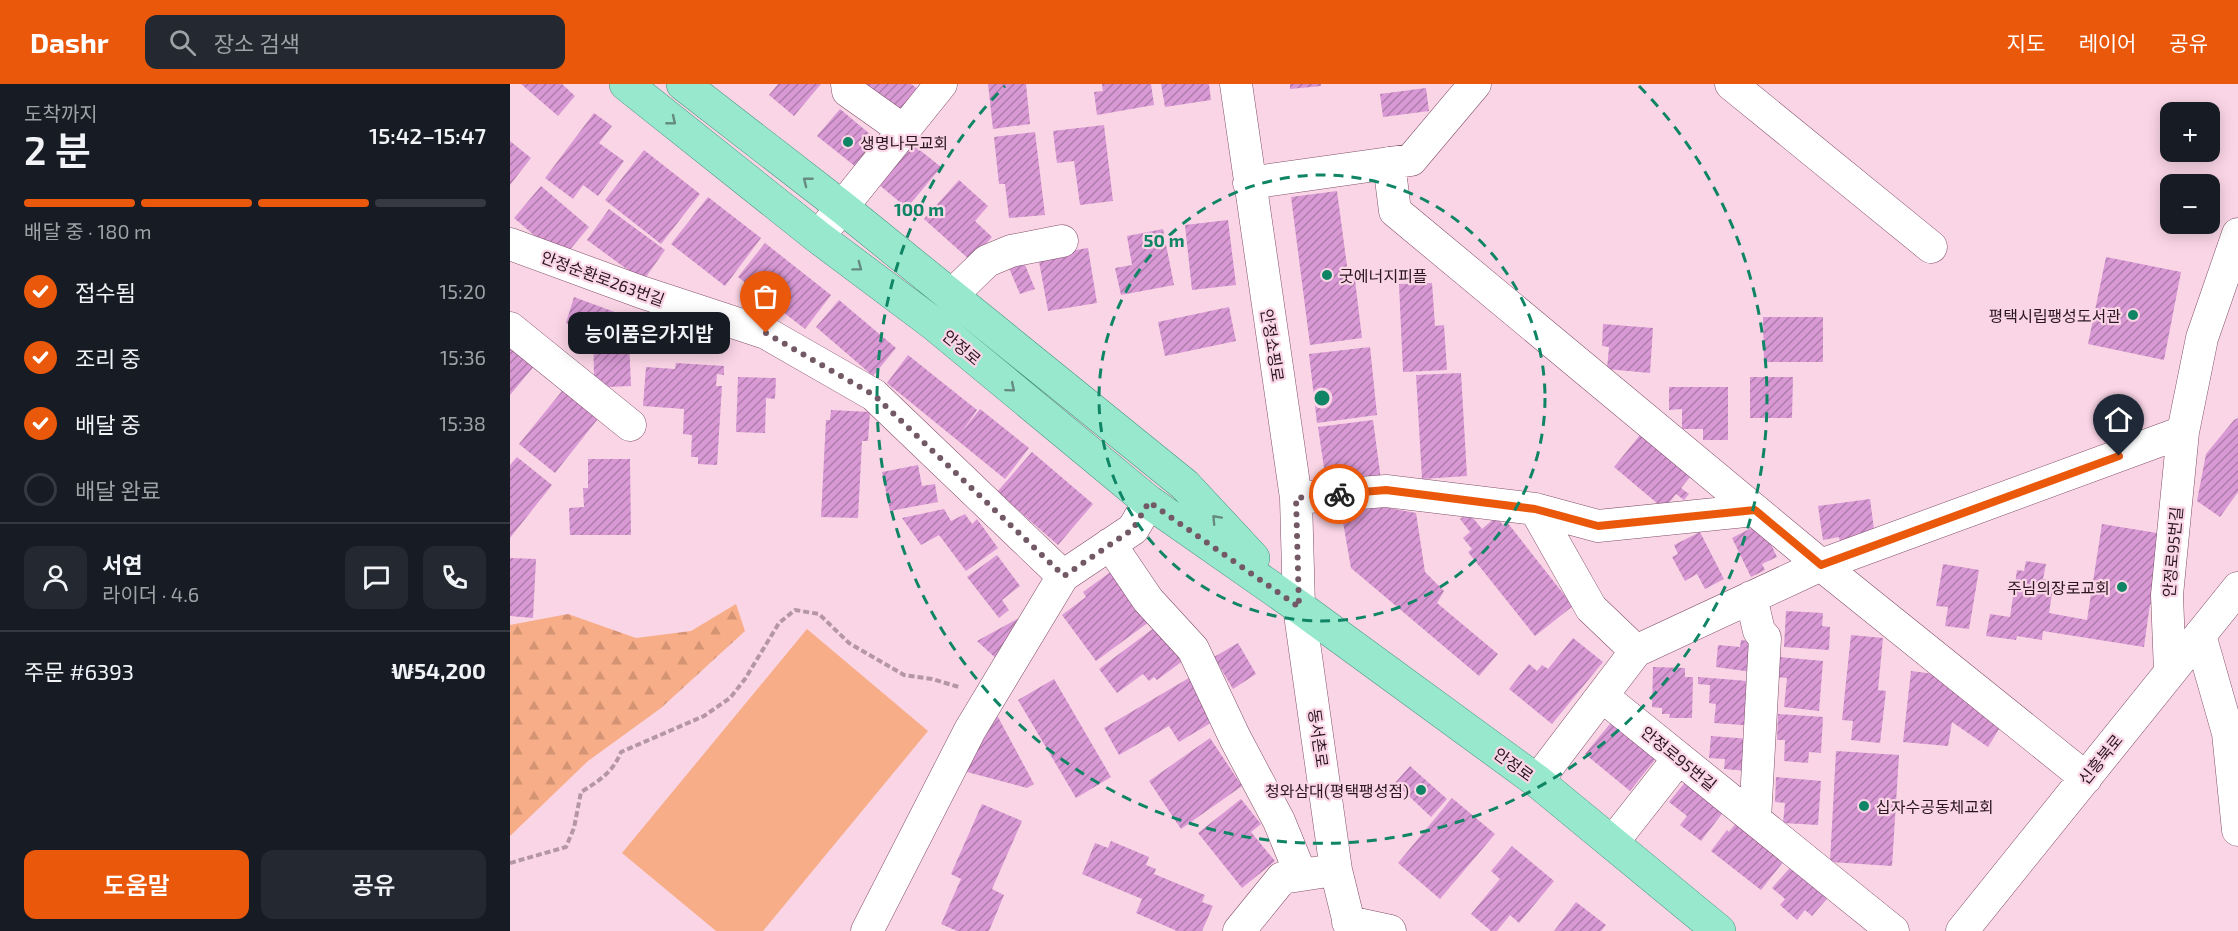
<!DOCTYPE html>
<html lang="ko">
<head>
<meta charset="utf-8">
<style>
	body { margin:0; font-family:"Exo 2","Noto Sans KR",sans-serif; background:#242831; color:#f1f3f6; height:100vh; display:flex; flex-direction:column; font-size:22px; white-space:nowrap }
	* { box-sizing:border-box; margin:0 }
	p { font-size:20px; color:#9ea1a6 }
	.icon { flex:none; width:33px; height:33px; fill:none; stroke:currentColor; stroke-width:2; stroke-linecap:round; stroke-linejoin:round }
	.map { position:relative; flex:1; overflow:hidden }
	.side { display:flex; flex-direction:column; background:#171b24; width:510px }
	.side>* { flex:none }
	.controls { position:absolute; left:1650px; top:18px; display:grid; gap:12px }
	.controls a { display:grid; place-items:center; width:60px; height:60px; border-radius:12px; background:#171b24; box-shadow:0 3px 15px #0003; font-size:30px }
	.pin { position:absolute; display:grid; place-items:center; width:51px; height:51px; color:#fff; margin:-62px -26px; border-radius:50% 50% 50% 0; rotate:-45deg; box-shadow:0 0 6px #0007 }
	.pin .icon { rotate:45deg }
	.courier { position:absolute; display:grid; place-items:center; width:60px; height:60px; margin:-30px; border:4px solid #ea580c; border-radius:50%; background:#fff; color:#222; box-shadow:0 2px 8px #0007 }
	.bubble { position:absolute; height:42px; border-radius:12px; background:#171b24; box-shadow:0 3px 15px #0003; font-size:20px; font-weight:600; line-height:42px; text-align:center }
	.overview em { font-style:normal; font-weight:600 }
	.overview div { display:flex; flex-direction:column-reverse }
	.overview { display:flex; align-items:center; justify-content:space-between; height:102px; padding:0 24px }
	h1 { font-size:39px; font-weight:600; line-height:45px }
	.bar { display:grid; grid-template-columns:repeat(4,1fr); gap:9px 6px; align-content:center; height:72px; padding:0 24px }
	.bar i { height:8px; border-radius:4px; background:#363941 }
	.bar .on { background:#ea580c }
	.bar p { grid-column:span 4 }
	.line { display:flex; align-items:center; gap:15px; padding:0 24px; border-top:2px solid #363941 }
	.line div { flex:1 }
	.round { display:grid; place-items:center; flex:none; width:63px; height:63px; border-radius:12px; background:#242831 }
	ol { padding:0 24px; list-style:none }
	li { display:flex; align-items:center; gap:18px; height:66px }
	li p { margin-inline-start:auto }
	li .icon { padding:6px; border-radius:50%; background:#ea580c; color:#fff; stroke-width:4 }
	li:last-child { color:#9ea1a6 }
	li i { width:33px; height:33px; border:3px solid #363941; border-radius:50% }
	.action { display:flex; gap:12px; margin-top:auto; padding:12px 24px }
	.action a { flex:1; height:69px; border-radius:12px; background:#ea580c; color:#fff; font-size:24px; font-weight:600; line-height:69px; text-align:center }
	.action a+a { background:#242831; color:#f1f3f6 }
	header { display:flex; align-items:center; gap:36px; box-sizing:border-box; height:84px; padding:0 30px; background:#ea580c; color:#fff }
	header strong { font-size:28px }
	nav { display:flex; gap:33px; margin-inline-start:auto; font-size:21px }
	.search { width:420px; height:54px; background:#242831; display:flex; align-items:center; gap:15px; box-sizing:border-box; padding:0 21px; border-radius:12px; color:#9ea1a6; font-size:22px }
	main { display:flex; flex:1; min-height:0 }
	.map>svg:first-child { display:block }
</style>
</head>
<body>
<header>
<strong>Dashr</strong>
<div class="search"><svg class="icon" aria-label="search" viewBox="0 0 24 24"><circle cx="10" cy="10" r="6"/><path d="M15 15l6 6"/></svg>장소 검색</div>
<nav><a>지도</a><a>레이어</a><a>공유</a></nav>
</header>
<main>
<section class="side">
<div class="overview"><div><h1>2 분</h1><p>도착까지</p></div><em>15:42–15:47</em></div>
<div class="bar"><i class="on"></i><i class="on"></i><i class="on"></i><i></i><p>배달 중 · 180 m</p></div>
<ol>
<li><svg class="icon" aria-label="check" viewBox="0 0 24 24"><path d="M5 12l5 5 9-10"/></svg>접수됨<p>15:20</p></li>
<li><svg class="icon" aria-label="check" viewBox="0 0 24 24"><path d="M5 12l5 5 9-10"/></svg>조리 중<p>15:36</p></li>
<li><svg class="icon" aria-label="check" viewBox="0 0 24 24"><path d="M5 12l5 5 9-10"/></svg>배달 중<p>15:38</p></li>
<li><i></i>배달 완료</li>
</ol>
<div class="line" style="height:108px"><a class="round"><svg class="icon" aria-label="person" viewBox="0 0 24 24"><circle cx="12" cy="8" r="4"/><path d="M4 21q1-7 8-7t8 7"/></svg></a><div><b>서연</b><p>라이더 · 4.6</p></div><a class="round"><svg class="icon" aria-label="chat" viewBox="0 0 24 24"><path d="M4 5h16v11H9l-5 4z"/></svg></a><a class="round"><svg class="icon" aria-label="phone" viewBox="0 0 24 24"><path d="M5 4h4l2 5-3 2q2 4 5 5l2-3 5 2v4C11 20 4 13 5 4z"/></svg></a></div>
<div class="line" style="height:78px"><div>주문 #6393</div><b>₩54,200</b></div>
<div class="action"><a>도움말</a><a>공유</a></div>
</section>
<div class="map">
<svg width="1728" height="847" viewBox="0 0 1728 847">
	<defs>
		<pattern id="forest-firs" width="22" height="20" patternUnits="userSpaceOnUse" patternTransform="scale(1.5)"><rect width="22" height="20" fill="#f7ad87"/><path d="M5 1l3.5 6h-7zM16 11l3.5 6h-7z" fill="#d49474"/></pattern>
		<pattern id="building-hatch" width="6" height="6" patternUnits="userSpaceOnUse" patternTransform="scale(1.5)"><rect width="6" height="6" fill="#d899d5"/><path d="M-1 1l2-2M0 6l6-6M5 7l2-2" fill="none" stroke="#af7cac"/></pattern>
	</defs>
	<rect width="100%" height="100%" fill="#fad5e6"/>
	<path fill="url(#forest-firs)" d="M226 520 235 547 151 624 78 677 0 752V541L58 530 126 554 181 547Z"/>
	<path fill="#f7ad87" d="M297 545 418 647 253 847H206L112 769Z"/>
	<path fill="url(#building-hatch)" d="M11 0H52L65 12 48 32Z
		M268 0H311L284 32 259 11Z
		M356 0H401L412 8 390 36 352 5Z
		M478 0H516L520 40 483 45Z
		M592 0H641L644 21 587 31 584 8 593 7Z
		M651 0H699L701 16 655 23Z
		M780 0H811V2L780 5Z
		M916 4 919 27 873 33 870 10Z
		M330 25 367 56 346 83 307 52Z
		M84 29 102 42 89 59 114 77 88 112 73 101 63 115 35 94Z
		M594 41 603 117 570 121 564 77 547 79 543 47Z
		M525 48 535 131 499 134 495 100H489L484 53Z
		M0 57 21 74 0 101Z
		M401 59 431 83 397 124 368 100Z
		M134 66 190 110 151 160 95 116Z
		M449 96 478 122 465 137 482 153 461 177 414 135Z
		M31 102 79 143 52 175 4 134Z
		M827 107 839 197 845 196 852 254 800 261 781 113Z
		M198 113 251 154 215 202 161 160Z
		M99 125 155 166 133 197 77 156Z
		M718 136 726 201 682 206 675 141Z
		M653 145 664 201 611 211 605 184 622 181 617 152Z
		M255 159 321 211 295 245 228 193Z
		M578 164 587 219 538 227 528 172Z
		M1596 173 1671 188 1654 276 1578 260Z
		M513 176 525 205 510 210 498 182Z
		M922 199 925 242 934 241 937 286 893 288 889 200Z
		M64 213 118 233 121 302 97 303 84 292 83 249 56 239Z
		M329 216 386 264 363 292 306 243Z
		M719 223 726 257 655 272 648 238Z
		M1253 233H1313V278H1254Z
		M1093 240 1143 244 1140 289 1097 285 1099 263 1092 262Z
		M0 261 25 281 0 311Z
		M860 263 867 331 807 339 799 270Z
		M398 271 467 326 451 349 470 325 519 364 495 395 377 299Z
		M166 279 214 282V291L207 290 206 302H212L207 381 188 380V373H181L182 351 173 350 174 325 133 322 136 283 165 285Z
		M951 289 957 392 912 395 906 291Z
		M228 293 266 294 265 315 256 314 255 349 226 348Z
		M1240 293H1283L1282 334H1240Z
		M56 302 91 331 45 389 9 360Z
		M1159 303H1218V356H1193V345H1172V325L1159 326Z
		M321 326 360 328 358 357H352L348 434 311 433 316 336H320Z
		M1728 334V408L1710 433 1687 417 1696 370 1724 336Z
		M863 336 871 396 817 404 808 343Z
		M1134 346 1185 387 1171 404 1179 410 1174 416 1166 410 1154 425 1104 383Z
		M522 368 583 420 548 461 487 408Z
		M7 373 42 401 0 454V381Z
		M78 375H120L121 451H60L59 424 74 423 73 404H78Z
		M408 381 412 402 425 400 428 418 380 427 372 388Z
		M1360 415 1365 453 1330 458 1329 453 1313 456 1308 422Z
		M857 420 906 429 915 488 934 507 927 519 988 570 969 592 841 484 830 421Z
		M434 425 441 437 455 430 462 440 467 435 488 464 456 487 429 451 411 461 392 434Z
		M959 429 972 445 986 433 993 441 997 438 1063 522 1025 552 958 468 962 465 953 454 960 448 950 435Z
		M1251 439 1267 473 1252 480 1255 486 1241 493 1222 454Z
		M1592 440 1659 451 1648 521 1640 520 1634 563 1533 547 1532 556 1507 552 1506 556 1476 552 1480 530 1500 533 1507 486 1514 487 1516 477 1536 480 1533 495 1544 497 1539 529 1577 536Z
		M1190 448 1214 495 1195 505 1187 490 1175 497 1162 473 1168 470 1164 461Z
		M487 471 510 502 492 516 499 526 489 534 457 493Z
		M0 474 26 475 23 534 0 532Z
		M1433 480 1469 486 1459 545 1435 542 1438 523 1426 522Z
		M602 487 639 538 586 577 552 531 576 513 573 508Z
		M1276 527 1313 529 1312 542 1320 543 1319 566 1274 563Z
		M516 530 491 579 467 557Z
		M648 541 674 576 647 596 644 593 639 597 633 590 607 609 589 585Z
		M1341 551 1373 554 1368 606 1376 607 1370 659 1341 656 1343 637 1332 636Z
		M1063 554 1093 578 1042 640 999 605 1019 580 1027 587 1032 581 1038 585Z
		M1231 556 1253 559 1249 589 1206 583 1208 561 1230 563Z
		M728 559 746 590 723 605 704 573Z
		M1269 573 1313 577 1309 627 1274 623 1277 594 1266 593Z
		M1143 583 1175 584V593H1183L1182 634H1159L1160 630H1152V624L1142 623Z
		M1401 587 1441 592 1496 634 1478 663 1442 638 1438 662 1393 658Z
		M684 591 709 634 669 658 659 642 609 671 594 644Z
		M1188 593 1250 598 1247 642 1204 639 1206 620 1199 619 1200 601 1188 600Z
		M544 595 601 693 566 714 508 616Z
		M1268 630 1313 633 1311 669 1299 668 1298 679 1274 677 1275 656H1267Z
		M484 631 488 633 524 700 517 704 457 688 456 679Z
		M1104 635 1148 672 1120 707 1075 670Z
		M1201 652 1240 655 1238 687 1214 685 1215 675 1199 674Z
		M700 654 732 702 671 745 639 697Z
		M1326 667 1389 671 1382 782 1320 778Z
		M900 682 937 715 921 733 885 699Z
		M1180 692 1218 722 1191 757 1170 741 1177 732 1159 718Z
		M1266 693 1311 697 1308 741 1273 739 1275 719 1265 718Z
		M942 714 985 750 930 815 888 779Z
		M731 715 751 740 741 748 765 777 732 804 688 749Z
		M472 720 512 737 482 805 494 811 479 847H447L431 840 451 795 441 790Z
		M1229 735 1278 772 1251 806 1201 767 1217 746 1219 748Z
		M601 757 639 773 636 781 646 785 644 790 695 811 692 818 703 822 692 847H667L626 829 632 815 572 790 585 759 598 764Z
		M1002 762 1044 797 1009 839 1000 831 987 847H981L961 830 990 795 981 787Z
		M1286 777 1322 809 1302 832 1295 826 1287 836 1270 821 1275 815 1262 804Z
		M1066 818 1096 841 1091 847H1044Z"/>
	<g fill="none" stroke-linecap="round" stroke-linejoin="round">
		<g stroke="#814f69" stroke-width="33">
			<path id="minor" d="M337 0 338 7 393 46
				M726 0 786 414 789 523 826 786 841 847
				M1221 0 1421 163
				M879 79 885 127 1311 481 1576 694
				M739 99 901 76 965 0
				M308 153 431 0
				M0 160 131 208 256 249 364 311 553 492 623 445 639 418
				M441 212 477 177 501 167 552 157
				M0 244 120 341
				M786 414 876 407 1025 425 1081 524 1126 567
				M1025 425 1088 442 1245 426
				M600 460 638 516 683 565 725 654 769 737 791 791
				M1241 513 1249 547 1255 554 1245 735
				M1690 551 1718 649 1728 746
				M1660 588 1657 511 1673 348 1692 254 1728 150
				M1092 612 1383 847
				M1027 697 1126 567 1311 481 1673 348
				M1102 759 1169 674
				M838 838 880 847
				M357 847 460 646 553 492
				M729 847 772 794 811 788
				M1452 847 1728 504"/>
		</g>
		<g stroke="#45947c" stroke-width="34">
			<path id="major" d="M116 0 308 153 424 240 639 418 789 523 1027 697 1209 847
				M173 0 333 124 675 401 743 474"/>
		</g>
		<path stroke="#b596a4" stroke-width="4" stroke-dasharray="6 3" stroke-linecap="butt" d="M0 779 56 763 64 744 71 708C89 697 103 688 111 668L194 632 220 614 235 595 269 539 285 526 309 530 339 559 394 591 422 595 449 603"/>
		<use href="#minor" stroke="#fff" stroke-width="32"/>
		<use href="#major" stroke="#98e8ce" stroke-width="33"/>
	</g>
	<defs><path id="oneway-chevron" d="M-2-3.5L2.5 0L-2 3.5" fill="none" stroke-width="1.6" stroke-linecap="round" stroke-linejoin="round" transform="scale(1.5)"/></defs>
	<g stroke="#668a80">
		<use href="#oneway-chevron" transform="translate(162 37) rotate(39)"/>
		<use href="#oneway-chevron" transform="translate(297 97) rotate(-142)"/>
		<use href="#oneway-chevron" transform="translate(348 183) rotate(37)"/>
		<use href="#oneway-chevron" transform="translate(501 304) rotate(40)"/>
		<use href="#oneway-chevron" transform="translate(706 435) rotate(-133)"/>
	</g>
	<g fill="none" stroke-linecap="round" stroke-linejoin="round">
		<path stroke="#735965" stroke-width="6" stroke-dasharray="0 10.8" d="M256 249 364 311 554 492 623 445 639 418 789 523 786 414 829 410"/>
		<path stroke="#ea580c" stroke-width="8" d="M829 410 876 406 1025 425 1088 442 1245 426 1311 481 1609 372"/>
	</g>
	<g fill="none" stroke="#0f8565" stroke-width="3" stroke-dasharray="10 8">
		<circle cx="812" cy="314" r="223"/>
		<path d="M1129 2A445 445 0 1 1 495 2"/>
	</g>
	<g fill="#0f8565" stroke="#fad5e6" stroke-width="2">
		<circle cx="338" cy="58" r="6"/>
		<circle cx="817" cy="191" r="6"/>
		<circle cx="1623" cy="231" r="6"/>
		<circle cx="1612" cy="503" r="6"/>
		<circle cx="911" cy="706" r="6"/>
		<circle cx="1354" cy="722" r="6"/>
	</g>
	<g text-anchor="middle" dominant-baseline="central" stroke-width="4.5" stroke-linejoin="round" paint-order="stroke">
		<g font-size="16" fill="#2a1620" stroke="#fad5e6" text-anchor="start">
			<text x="350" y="58">생명나무교회</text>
			<text x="829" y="191">굿에너지피플</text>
			<text x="1611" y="231" text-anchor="end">평택시립팽성도서관</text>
			<text x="1600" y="503" text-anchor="end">주님의장로교회</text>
			<text x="899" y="706" text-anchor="end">청와삼대(평택팽성점)</text>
			<text x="1366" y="722">십자수공동체교회</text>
		</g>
		<g font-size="16" fill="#2a1620" stroke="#fad5e6">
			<text transform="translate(93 194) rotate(20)">안정순환로263번길</text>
			<text transform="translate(763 261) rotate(81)">안정쇼핑로</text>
			<text transform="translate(452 263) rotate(40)">안정로</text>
			<text transform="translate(1662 468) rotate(-85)">안정로95번길</text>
			<text transform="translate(809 654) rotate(82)">동서촌로</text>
			<text transform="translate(1169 674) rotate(39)">안정로95번길</text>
			<text transform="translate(1590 675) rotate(-51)">신흥북로</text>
			<text transform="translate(1004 680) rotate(36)">안정로</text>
		</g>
	</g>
	<circle cx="812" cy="314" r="9" fill="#0f8565" stroke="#fad5e6" stroke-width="3"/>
	<g font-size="18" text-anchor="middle" font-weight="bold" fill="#0f8565" stroke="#fad5e6" stroke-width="4.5" stroke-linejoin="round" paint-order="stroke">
		<text x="409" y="132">100 m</text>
		<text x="654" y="163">50 m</text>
	</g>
</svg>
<div class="controls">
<a>+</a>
<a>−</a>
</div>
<div class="pin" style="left:256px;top:249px;background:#ea580c"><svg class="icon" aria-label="bag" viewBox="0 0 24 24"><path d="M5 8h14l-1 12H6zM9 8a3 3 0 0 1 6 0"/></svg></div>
<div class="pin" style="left:1609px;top:372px;background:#1f2937"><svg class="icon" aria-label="home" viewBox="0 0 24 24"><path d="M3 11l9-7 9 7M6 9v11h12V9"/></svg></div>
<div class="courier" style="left:829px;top:410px"><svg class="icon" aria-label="bike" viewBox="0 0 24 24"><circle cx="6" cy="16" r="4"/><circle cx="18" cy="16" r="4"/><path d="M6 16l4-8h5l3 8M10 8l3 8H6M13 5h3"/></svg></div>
<div class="bubble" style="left:58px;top:228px;width:162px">능이품은가지밥</div>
</div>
</main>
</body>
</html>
